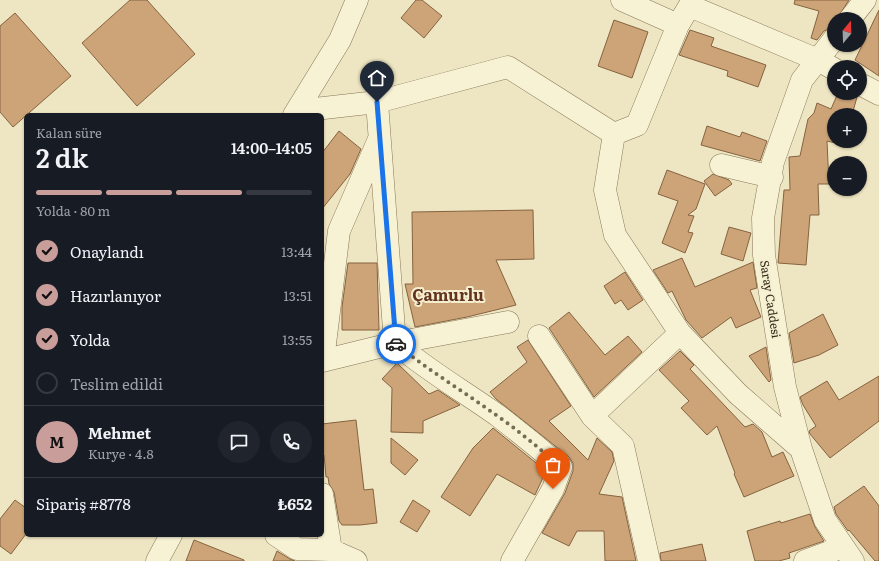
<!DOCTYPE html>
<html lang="tr">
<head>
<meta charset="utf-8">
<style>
	body { margin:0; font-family:Literata,serif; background:#20242c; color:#f1f3f6; height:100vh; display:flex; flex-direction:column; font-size:15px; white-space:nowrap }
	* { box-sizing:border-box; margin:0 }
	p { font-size:13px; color:#9ea1a6 }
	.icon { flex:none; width:22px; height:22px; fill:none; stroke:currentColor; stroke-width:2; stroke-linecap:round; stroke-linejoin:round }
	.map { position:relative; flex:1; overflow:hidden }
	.panel { position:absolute; left:24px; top:113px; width:300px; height:424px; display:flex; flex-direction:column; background:#171b24; border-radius:6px; box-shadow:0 1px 3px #0004 }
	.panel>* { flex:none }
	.needle { width:26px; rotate:19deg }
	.tools { position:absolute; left:827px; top:12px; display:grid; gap:8px }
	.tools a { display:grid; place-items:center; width:40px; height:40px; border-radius:50%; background:#171b24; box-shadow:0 1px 3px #0004; font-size:20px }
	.pin { position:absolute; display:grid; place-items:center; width:34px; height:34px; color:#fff; margin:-41px -17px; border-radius:50% 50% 50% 0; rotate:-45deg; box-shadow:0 0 4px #0007 }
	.pin .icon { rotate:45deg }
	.courier { position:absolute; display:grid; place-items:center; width:40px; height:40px; margin:-20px; border:3px solid #1a73e8; border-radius:50%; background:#fff; color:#222; box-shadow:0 1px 5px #0007 }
	.headline em { font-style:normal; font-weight:600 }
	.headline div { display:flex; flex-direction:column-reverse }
	.headline { display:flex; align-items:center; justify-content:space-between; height:68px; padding:0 12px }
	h1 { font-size:26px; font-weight:600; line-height:30px }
	.bar { display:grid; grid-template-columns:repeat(4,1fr); gap:6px 4px; align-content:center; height:48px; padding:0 12px }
	.bar i { height:5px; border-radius:3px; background:#363941 }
	.bar .selected { background:#c89d9a }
	.bar p { grid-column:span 4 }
	.line { display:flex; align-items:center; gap:10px; padding:0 12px; border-top:1px solid #363941 }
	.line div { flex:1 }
	.round { display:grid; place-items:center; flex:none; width:42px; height:42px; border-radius:21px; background:#20242c }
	ol { padding:0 12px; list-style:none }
	li { display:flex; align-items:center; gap:12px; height:44px }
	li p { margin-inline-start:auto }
	li .icon { padding:4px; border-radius:50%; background:#c89d9a; color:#111; stroke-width:4 }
	li:last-child { color:#9ea1a6 }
	li i { width:22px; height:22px; border:2px solid #363941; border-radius:50% }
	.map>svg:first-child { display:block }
</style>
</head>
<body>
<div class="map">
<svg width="879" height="561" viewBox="0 0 879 561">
	<rect width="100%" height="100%" fill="#eee5c2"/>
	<path fill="#cca478" stroke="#86633f" d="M130 0H147L195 54 137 106 82 43Z
		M416 0H422L442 16 424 38 401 18Z
		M795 0H849L838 17 836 16 834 19 833 27 824 31 817 40 811 38 819 11 794 4Z
		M879 10V76L855 60Z
		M15 13 71 76 13 127 0 112V26Z
		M614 20 648 32 632 78 598 66Z
		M690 30 714 38 711 46 766 65 758 87 727 76 728 71 679 55Z
		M838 93H852L857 97 852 115H834V141H841L840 144 827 141 829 184H818L819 215H810L806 265 778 263 784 190H790L789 157 800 156 808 119 814 113 817 103 831 109Z
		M707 126 740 137 742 132 767 141 760 161 701 145Z
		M339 131 361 149 350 174 322 209V153Z
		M667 170 705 184 696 209 688 215 694 216 688 232 693 233 685 253 662 243 678 201 658 194Z
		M713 174 729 180 732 184 715 196 704 181Z
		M533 210 534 259 496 260 516 305 467 317 415 327 405 284H413L412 212Z
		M729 227 751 233 743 261 721 254Z
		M682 258 695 287 753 262 757 288 750 290 761 317 736 328 731 317 702 338 686 320 672 291 668 293 653 270Z
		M348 263H377L379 330H342V307Z
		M625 272 643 300 628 310 621 300 615 304 604 286Z
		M569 312 605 355 628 336 642 352 594 397 549 328Z
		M823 314 838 345 819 355 794 363 789 333Z
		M528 340 571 406 549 421 588 460 597 438 612 452 614 461 599 494 622 497 636 561H605L604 531H577L569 546 542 533 565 493 573 471V463L569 457 496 399 490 392 527 362 517 347Z
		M766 347 771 380 769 382 749 356Z
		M680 351 694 365 690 369 745 427 753 424 762 432 772 457 783 452 794 476 744 497 734 474 735 473 717 426 707 435 681 408 689 401 659 370Z
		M397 363 429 394 438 390 460 405 423 421V433L391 432 392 388 382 379Z
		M879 376V421L830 458 810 434 809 431 816 426 803 405 800 397 827 381 839 400Z
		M356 420 364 490 373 489 377 523 360 525H342L339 521 334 492 329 484 328 477H326L324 455H322V424Z
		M493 428 546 471 535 495 497 474 470 516 441 497 473 448Z
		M391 438 418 460 405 475 391 463Z
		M864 486 879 506V561H875L849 530 848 531 836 514 834 507Z
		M15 500 26 508V534L11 554 0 546V519Z
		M413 500 430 511 417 532 400 522Z
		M810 514 815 527 824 541 789 553 790 558 779 561H755L747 531 780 521 781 523Z
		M194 540 244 560V561H186Z
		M702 544 706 561H661L660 553Z
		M277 551 290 559 295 561H273Z"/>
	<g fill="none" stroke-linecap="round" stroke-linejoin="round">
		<g stroke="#877759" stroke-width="23">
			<path id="minor" d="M622 0 678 25
				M690 6 818 60 834 69
				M850 19 865 0
				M834 39 802 80 773 162 763 218 764 255 785 387 801 449 825 520 853 561
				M860 84 879 94
				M377 102 508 67 614 134 605 190 615 235 680 333 738 394 801 449
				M297 111 377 102 395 343 322 361
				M294 115 340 40 357 0
				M614 134 637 125 678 25 693 0
				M721 165 772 177
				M539 336 592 416
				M395 343C427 370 463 391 497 415 519 432 540 449 561 467L553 489 512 561
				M395 343 508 322
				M323 360 339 231 379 139
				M322 494 331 550 327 561
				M276 535 297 549 331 550 356 561
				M157 561 171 535
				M649 561 623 446 592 416 680 333
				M805 561 843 547"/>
		</g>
		<use href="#minor" stroke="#f8f2d5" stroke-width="22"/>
	</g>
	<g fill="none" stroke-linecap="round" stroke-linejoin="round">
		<path stroke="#776d57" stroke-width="4" stroke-dasharray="0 7.2" d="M396 344C428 370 463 391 496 415 519 431 540 449 561 467L553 489"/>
		<path stroke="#1a73e8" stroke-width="5" d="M377 102 396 344"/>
	</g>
	<g text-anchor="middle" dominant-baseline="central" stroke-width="4" stroke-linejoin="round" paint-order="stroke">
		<g font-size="12" fill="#372d1d" stroke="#f5efd1">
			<text transform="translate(771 299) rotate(81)">Saray Caddesi</text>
		</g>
		<g font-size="16" font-weight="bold" fill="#63331d" stroke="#f5efd1">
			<text x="448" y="294">Çamurlu</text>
		</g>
	</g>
</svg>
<div class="tools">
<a><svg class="needle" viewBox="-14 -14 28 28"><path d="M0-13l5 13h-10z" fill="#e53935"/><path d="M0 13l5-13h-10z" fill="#9ea1a6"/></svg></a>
<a><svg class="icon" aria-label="locate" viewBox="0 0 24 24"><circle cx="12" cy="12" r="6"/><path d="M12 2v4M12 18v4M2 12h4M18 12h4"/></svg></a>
<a>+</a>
<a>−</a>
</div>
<div class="pin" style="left:553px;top:489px;background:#ea580c"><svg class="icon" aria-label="bag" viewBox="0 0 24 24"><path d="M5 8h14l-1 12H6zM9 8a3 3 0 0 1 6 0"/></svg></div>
<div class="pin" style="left:377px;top:102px;background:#1f2937"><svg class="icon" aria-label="home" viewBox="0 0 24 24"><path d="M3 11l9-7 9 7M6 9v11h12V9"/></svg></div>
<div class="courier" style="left:396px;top:344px"><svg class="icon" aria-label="car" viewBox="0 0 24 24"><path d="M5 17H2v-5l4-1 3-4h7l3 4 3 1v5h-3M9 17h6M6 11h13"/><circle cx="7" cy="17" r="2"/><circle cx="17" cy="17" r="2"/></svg></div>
<section class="panel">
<div class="headline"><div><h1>2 dk</h1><p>Kalan süre</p></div><em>14:00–14:05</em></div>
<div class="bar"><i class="selected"></i><i class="selected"></i><i class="selected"></i><i></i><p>Yolda · 80 m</p></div>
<ol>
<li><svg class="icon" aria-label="check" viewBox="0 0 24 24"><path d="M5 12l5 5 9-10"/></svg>Onaylandı<p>13:44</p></li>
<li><svg class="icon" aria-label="check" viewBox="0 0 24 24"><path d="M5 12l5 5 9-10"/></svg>Hazırlanıyor<p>13:51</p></li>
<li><svg class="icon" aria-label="check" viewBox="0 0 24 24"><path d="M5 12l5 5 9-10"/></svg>Yolda<p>13:55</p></li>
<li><i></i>Teslim edildi</li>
</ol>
<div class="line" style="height:72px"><b class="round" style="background:#c89d9a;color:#111">M</b><div><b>Mehmet</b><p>Kurye · 4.8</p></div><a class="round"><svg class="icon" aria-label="chat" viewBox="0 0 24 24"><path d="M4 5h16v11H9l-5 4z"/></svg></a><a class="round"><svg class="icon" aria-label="phone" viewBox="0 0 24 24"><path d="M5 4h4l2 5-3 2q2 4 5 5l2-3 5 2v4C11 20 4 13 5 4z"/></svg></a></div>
<div class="line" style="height:52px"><div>Sipariş #8778</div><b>₺652</b></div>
</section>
</div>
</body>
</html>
